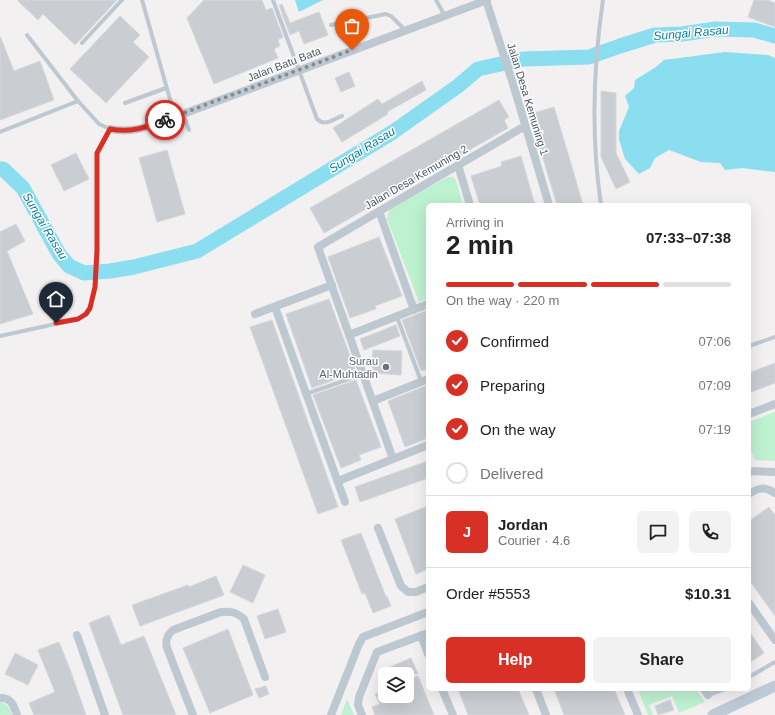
<!DOCTYPE html>
<html lang="en">
<head>
<meta charset="utf-8">
<style>
	body { margin:0; font-family:Arial,sans-serif; background:#f2f2f2; color:#222; height:100vh; display:flex; flex-direction:column; font-size:15px; white-space:nowrap }
	* { box-sizing:border-box; margin:0 }
	p { font-size:13px; color:#767676 }
	.icon { flex:none; width:22px; height:22px; fill:none; stroke:currentColor; stroke-width:2; stroke-linecap:round; stroke-linejoin:round }
	.map { position:relative; flex:1; overflow:hidden }
	.details { position:absolute; left:426px; top:203px; width:325px; height:488px; display:flex; flex-direction:column; background:#fff; border-radius:6px; box-shadow:0 4px 16px #0002 }
	.details>* { flex:none }
	.fabs { position:absolute; left:378px; top:667px; display:grid; gap:8px }
	.fabs a { display:grid; place-items:center; width:36px; height:36px; border-radius:6px; background:#fff; box-shadow:0 4px 16px #0002; font-size:20px }
	.pin { position:absolute; display:grid; place-items:center; width:34px; height:34px; color:#fff; margin:-41px -17px; border-radius:50% 50% 50% 0; rotate:-45deg; box-shadow:0 0 4px #0007 }
	.pin .icon { rotate:45deg }
	.courier { position:absolute; display:grid; place-items:center; width:40px; height:40px; margin:-20px; border:3px solid #d93025; border-radius:50%; background:#fff; color:#222; box-shadow:0 1px 5px #0007 }
	.overview em { font-style:normal; font-weight:700 }
	.overview div { display:flex; flex-direction:column-reverse }
	.overview { display:flex; align-items:center; justify-content:space-between; height:68px; padding:0 20px }
	h1 { font-size:26px; font-weight:700; line-height:30px }
	.bar { display:grid; grid-template-columns:repeat(4,1fr); gap:6px 4px; align-content:center; height:48px; padding:0 20px }
	.bar i { height:5px; border-radius:3px; background:#e0e0e0 }
	.bar .current { background:#d93025 }
	.bar p { grid-column:span 4 }
	.line { display:flex; align-items:center; gap:10px; padding:0 20px; border-top:1px solid #e0e0e0 }
	.line div { flex:1 }
	.round { display:grid; place-items:center; flex:none; width:42px; height:42px; border-radius:6px; background:#f2f2f2 }
	ol { padding:0 20px; list-style:none }
	li { display:flex; align-items:center; gap:12px; height:44px }
	li p { margin-inline-start:auto }
	li .icon { padding:4px; border-radius:50%; background:#d93025; color:#fff; stroke-width:4 }
	li:last-child { color:#767676 }
	li i { width:22px; height:22px; border:2px solid #e0e0e0; border-radius:50% }
	.cta { display:flex; gap:8px; margin-top:auto; padding:8px 20px }
	.cta a { flex:1; height:46px; border-radius:6px; background:#d93025; color:#fff; font-size:16px; font-weight:700; line-height:46px; text-align:center }
	.cta a+a { background:#f2f2f2; color:#222 }
	.map>svg:first-child { display:block }
</style>
</head>
<body>
<div class="map">
<svg width="775" height="715" viewBox="0 0 775 715">
	<rect width="100%" height="100%" fill="#f3f0f1"/>
	<path fill="#bef1d0" d="M448 177H453L456 180 463 205H428V298L419 302 387 219 388 213 392 207Z
		M775 412V461L755 460 749 446V422Z
		M638 689H696L705 702 679 713 672 696 649 705 653 715H648Z
		M347 699 354 715H341Z
		M0 702C8 704 10 708 12 715H0Z"/>
	<path fill="#8adef0" d="M295 0H323L299 12Z
		M725 52 768 55 775 58V172L742 168 725 170 720 163 701 162 669 150 655 158 650 168 639 174 625 159 619 139V131L629 107 625 96 634 88 635 80 656 67 664 60Z"/>
	<g fill="none" stroke-linecap="round" stroke-linejoin="round">
		<path stroke="#8adef0" stroke-width="15" d="M0 169H3L23 188 59 254 69 266 84 273 110 271 134 267 197 251 393 132 458 86 478 69 523 59 589 57 620 46 655 35 682 34 716 29 754 30 775 36"/>
	</g>
	<path fill="#caced3" stroke="#d4d7dc" d="M17 0H117L75 45 43 14 38 20Z
		M204 0H262L266 10 272 8 283 37 278 40 280 46 274 49 278 58 214 84 187 18Z
		M754 0H768L775 3V27L748 17Z
		M282 4 290 23 319 12 328 35 304 44 299 31 290 35 279 5Z
		M120 16 140 35 133 42 149 57 106 103 70 69Z
		M0 36 14 71 40 61 54 100 0 120Z
		M349 72 355 86 341 92 335 78Z
		M422 81 426 90 387 112 388 114 342 142 333 128 378 99 382 104Z
		M601 91 616 93V153L630 182 616 189 601 157Z
		M499 100 509 117 504 120 508 128 324 233 310 208Z
		M554 107 572 167 583 205H557L550 182 530 114Z
		M167 150 185 214 157 222 139 158Z
		M76 153 89 179 64 191 51 165Z
		M521 156 535 205H480L471 176 502 166 501 162Z
		M16 224 25 241 7 251 33 314 0 324V232Z
		M379 237 402 296 375 306 376 309 350 318 328 257Z
		M329 299 356 372 312 388 286 314Z
		M428 310V369L421 371 402 320Z
		M272 320 338 507 318 514 250 327Z
		M396 325 400 336 364 350 360 339Z
		M373 350 402 351 401 375 372 373Z
		M775 363V383L749 393V373Z
		M356 380 381 447 359 455 361 460 341 468 313 395Z
		M428 385V438L405 447 388 401Z
		M428 461V478L360 502 355 487Z
		M428 506V569L416 574 395 519Z
		M769 507 775 515V616L749 580V521Z
		M361 533 386 597 387 596 391 606 373 613 365 593 362 594 341 540Z
		M243 565 265 575 253 603 230 592Z
		M216 576 224 595 140 626 132 605 188 585 189 587Z
		M278 609 286 632 265 639 257 616Z
		M109 615 121 645 144 636 176 715H123L89 623Z
		M228 629 253 695 210 713 183 648Z
		M749 631 764 653 749 663Z
		M59 642 71 672 86 715H34L29 703 55 692 38 650Z
		M15 653 38 665 28 685 5 674Z
		M411 658 418 674H393L390 667Z
		M418 676 434 715H375L372 707 380 704 375 694 385 690V696H407V680Z
		M266 686 269 694 259 698 255 689Z
		M458 689H518L529 715H468Z
		M554 689H614L625 715H564Z
		M670 700 674 710 658 715 655 706Z"/>
	<g fill="none" stroke-linecap="round" stroke-linejoin="round">
		<path stroke="#bec8d0" stroke-width="4" d="M142 0 175 117
			M273 0 317 119C325 127 333 119 342 116
			M436 0 445 16
			M331 25 386 14 391 16 405 30
			M82 43 122 0
			M125 103 166 88
			M183 114 189 130
			M0 132 78 101
			M601 205C591 137 593 68 603 0
			M397 317 421 381
			M0 336 78 319 86 314 90 308 95 287 97 250V153L110 129 99 124 78 101 27 35
			M749 346 775 337
			M306 394 363 374
			M749 677 775 662
			M708 695 725 689"/>
		<path stroke="#bec8d0" stroke-width="8" d="M486 0 513 84 549 205
			M110 129C134 134 153 125 175 117L487 0
			M458 165 470 205
			M379 211 414 310
			M275 307 345 502
			M255 314 332 285
			M349 335 428 304
			M373 401 428 379
			M749 414 775 404
			M393 459 318 247 525 126
			M749 473 753 471 775 472
			M338 481 428 445
			M749 494C759 487 765 487 775 493
			M378 528 401 586 408 592H416L428 587
			M749 603 775 640
			M77 635 105 715
			M421 635 428 654
			M442 689 453 715
			M536 689 546 715
			M627 689 638 715
			M704 689 708 695
			M0 698C11 697 14 706 17 715
			M193 715 167 648C165 640 167 635 173 630L221 612C231 611 236 612 244 619L265 677
			M331 715 359 644 363 637 428 612
			M362 715 358 705 359 697 377 652 428 633"/>
		<path stroke="#becad5" stroke-width="11" d="M713 715 775 686"/>
	</g>
	<g fill="none" stroke-linecap="round" stroke-linejoin="round">
		<path stroke="#848b92" stroke-width="4" stroke-dasharray="0 7.2" d="M165 120 352 50"/>
		<path stroke="#d93025" stroke-width="5" d="M56 323 78 319 86 314 90 308 95 287 97 250V153L110 129C132 133 146 127 165 120"/>
	</g>
	<circle fill="#6b7280" stroke="#fff" stroke-width="1.5" cx="386" cy="367" r="4"/>
	<g text-anchor="middle" dominant-baseline="central" stroke-width="3" stroke-linejoin="round" paint-order="stroke">
		<g font-size="11" fill="#48555f" stroke="#fff">
			<text transform="translate(284 64) rotate(-21)">Jalan Batu Bata</text>
			<text transform="translate(528 99) rotate(73)">Jalan Desa Kemuning 1</text>
			<text transform="translate(416 177) rotate(-30)">Jalan Desa Kemuning 2</text>
		</g>
		<g font-size="11" fill="#5b616d" stroke="#fff" text-anchor="end">
			<text x="378" y="361">Surau<tspan x="378" dy="13">Al-Muhtadin</tspan></text>
		</g>
		<g font-size="12" font-style="italic" fill="#08819a" stroke="#fff">
			<text transform="translate(691 33) rotate(-5)">Sungai Rasau</text>
			<text transform="translate(362 150) rotate(-32)">Sungai Rasau</text>
			<text transform="translate(45 226) rotate(59)">Sungai Rasau</text>
		</g>
	</g>
</svg>
<div class="fabs">
<a><svg class="icon" aria-label="layers" viewBox="0 0 24 24"><path d="M12 4l9 5-9 5-9-5zM3 14l9 5 9-5"/></svg></a>
</div>
<div class="pin" style="left:352px;top:50px;background:#ea580c"><svg class="icon" aria-label="bag" viewBox="0 0 24 24"><path d="M5 8h14l-1 12H6zM9 8a3 3 0 0 1 6 0"/></svg></div>
<div class="pin" style="left:56px;top:323px;background:#1f2937"><svg class="icon" aria-label="home" viewBox="0 0 24 24"><path d="M3 11l9-7 9 7M6 9v11h12V9"/></svg></div>
<div class="courier" style="left:165px;top:120px"><svg class="icon" aria-label="bike" viewBox="0 0 24 24"><circle cx="6" cy="16" r="4"/><circle cx="18" cy="16" r="4"/><path d="M6 16l4-8h5l3 8M10 8l3 8H6M13 5h3"/></svg></div>
<section class="details">
<div class="overview"><div><h1>2 min</h1><p>Arriving in</p></div><em>07:33–07:38</em></div>
<div class="bar"><i class="current"></i><i class="current"></i><i class="current"></i><i></i><p>On the way · 220 m</p></div>
<ol>
<li><svg class="icon" aria-label="check" viewBox="0 0 24 24"><path d="M5 12l5 5 9-10"/></svg>Confirmed<p>07:06</p></li>
<li><svg class="icon" aria-label="check" viewBox="0 0 24 24"><path d="M5 12l5 5 9-10"/></svg>Preparing<p>07:09</p></li>
<li><svg class="icon" aria-label="check" viewBox="0 0 24 24"><path d="M5 12l5 5 9-10"/></svg>On the way<p>07:19</p></li>
<li><i></i>Delivered</li>
</ol>
<div class="line" style="height:72px"><b class="round" style="background:#d93025;color:#fff">J</b><div><b>Jordan</b><p>Courier · 4.6</p></div><a class="round"><svg class="icon" aria-label="chat" viewBox="0 0 24 24"><path d="M4 5h16v11H9l-5 4z"/></svg></a><a class="round"><svg class="icon" aria-label="phone" viewBox="0 0 24 24"><path d="M5 4h4l2 5-3 2q2 4 5 5l2-3 5 2v4C11 20 4 13 5 4z"/></svg></a></div>
<div class="line" style="height:52px"><div>Order #5553</div><b>$10.31</b></div>
<div class="cta"><a>Help</a><a>Share</a></div>
</section>
</div>
</body>
</html>
